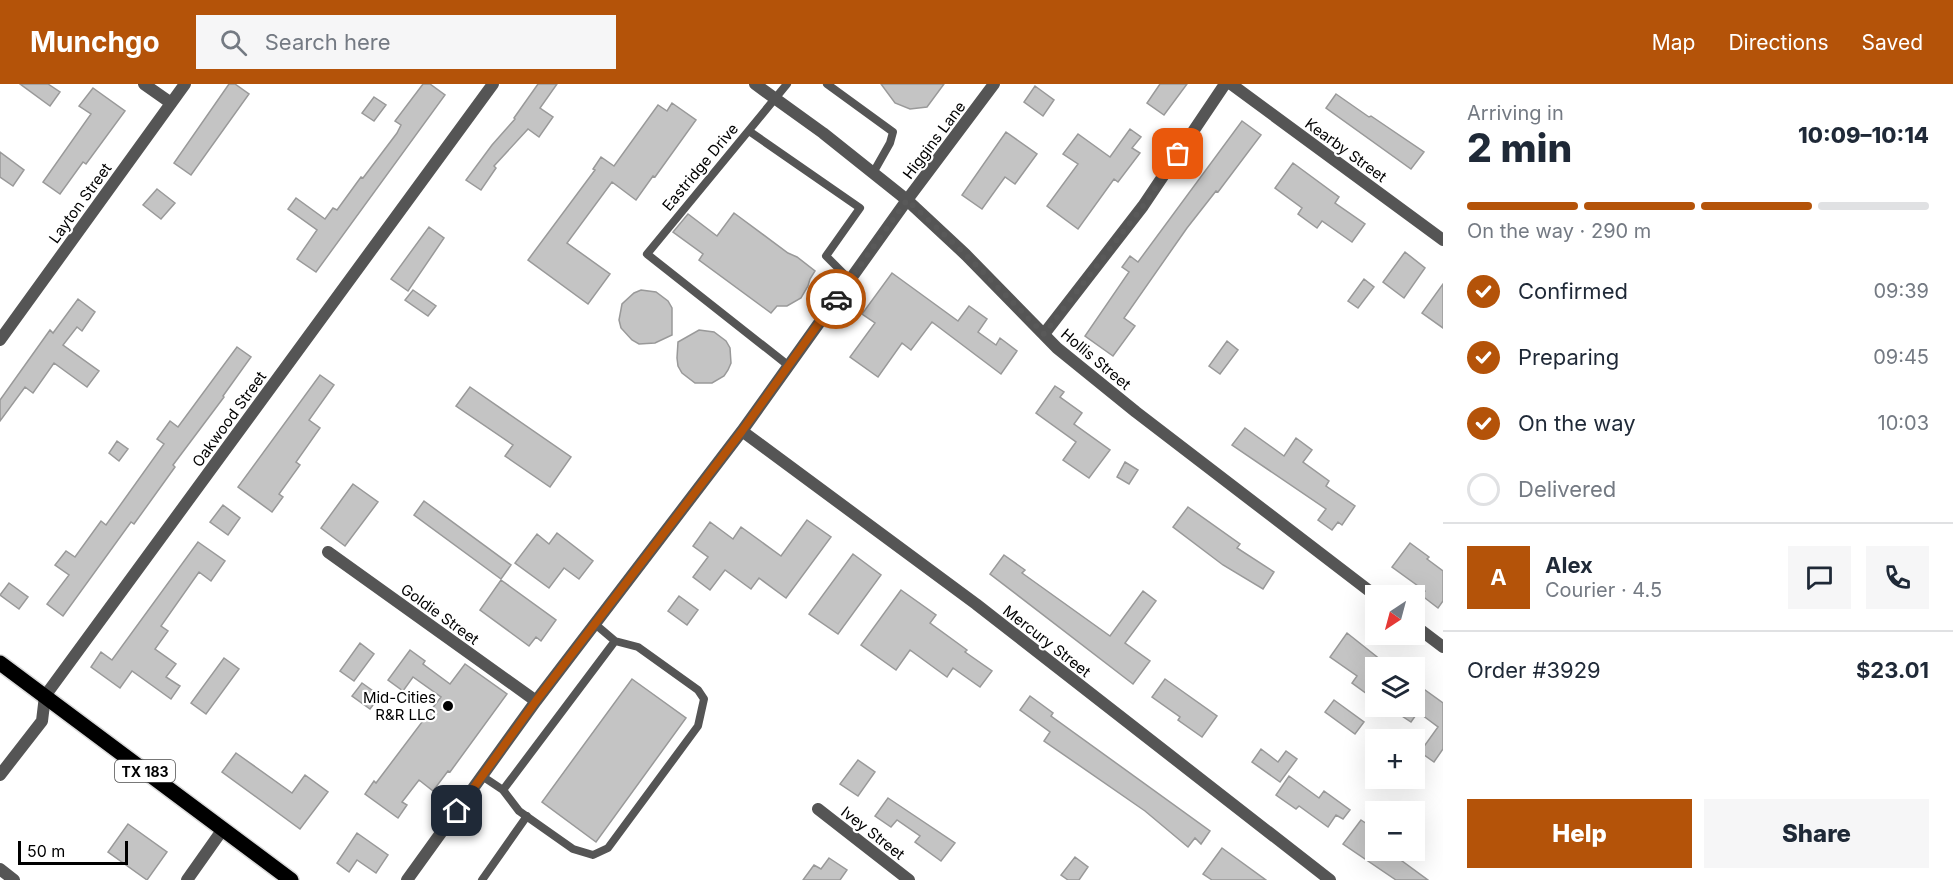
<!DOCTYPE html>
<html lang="en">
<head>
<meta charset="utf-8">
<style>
	body { margin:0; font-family:Inter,sans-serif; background:#f6f6f7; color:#1f2937; height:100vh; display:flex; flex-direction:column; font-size:22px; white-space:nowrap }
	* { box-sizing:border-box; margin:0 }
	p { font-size:20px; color:#747a83 }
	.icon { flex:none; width:33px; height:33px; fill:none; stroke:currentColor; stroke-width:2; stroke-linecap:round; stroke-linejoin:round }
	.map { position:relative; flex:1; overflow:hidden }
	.sheet { display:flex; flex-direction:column; background:#fff; width:510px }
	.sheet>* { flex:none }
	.needle { width:39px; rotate:216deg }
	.buttons { position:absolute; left:1365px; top:501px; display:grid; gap:12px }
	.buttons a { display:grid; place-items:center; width:60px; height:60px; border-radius:0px; background:#fff; box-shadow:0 6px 24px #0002; font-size:30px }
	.scale { position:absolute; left:18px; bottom:15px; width:110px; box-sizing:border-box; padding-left:6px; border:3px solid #000; border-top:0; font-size:16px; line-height:21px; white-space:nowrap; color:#000; -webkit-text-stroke:4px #fff; paint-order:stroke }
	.pin { position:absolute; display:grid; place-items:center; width:51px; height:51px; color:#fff; margin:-26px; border-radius:12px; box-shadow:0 3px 9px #0006 }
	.courier { position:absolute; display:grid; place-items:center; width:60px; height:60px; margin:-30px; border:4px solid #b45309; border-radius:50%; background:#fff; color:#222; box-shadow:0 2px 8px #0007 }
	.head em { font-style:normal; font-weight:800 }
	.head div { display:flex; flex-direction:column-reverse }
	.head { display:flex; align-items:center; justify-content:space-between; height:102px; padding:0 24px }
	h1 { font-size:39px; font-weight:800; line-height:45px }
	.bar { display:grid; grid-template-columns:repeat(4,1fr); gap:9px 6px; align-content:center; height:72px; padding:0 24px }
	.bar i { height:8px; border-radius:4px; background:#e0e1e3 }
	.bar .active { background:#b45309 }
	.bar p { grid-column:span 4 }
	.line { display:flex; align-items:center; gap:15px; padding:0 24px; border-top:2px solid #e0e1e3 }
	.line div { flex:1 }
	.round { display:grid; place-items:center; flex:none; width:63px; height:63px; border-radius:0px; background:#f6f6f7 }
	ol { padding:0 24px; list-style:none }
	li { display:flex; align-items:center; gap:18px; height:66px }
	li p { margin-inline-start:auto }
	li .icon { padding:6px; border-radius:50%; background:#b45309; color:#fff; stroke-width:4 }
	li:last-child { color:#747a83 }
	li i { width:33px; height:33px; border:3px solid #e0e1e3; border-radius:50% }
	.button { display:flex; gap:12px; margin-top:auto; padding:12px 24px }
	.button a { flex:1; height:69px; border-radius:0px; background:#b45309; color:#fff; font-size:24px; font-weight:800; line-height:69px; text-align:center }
	.button a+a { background:#f6f6f7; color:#1f2937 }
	header { display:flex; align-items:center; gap:36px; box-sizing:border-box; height:84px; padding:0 30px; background:#b45309; color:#fff }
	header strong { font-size:28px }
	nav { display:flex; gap:33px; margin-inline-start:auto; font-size:21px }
	.search { width:420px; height:54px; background:#f6f6f7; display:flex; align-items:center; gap:15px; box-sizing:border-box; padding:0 21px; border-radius:0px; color:#747a83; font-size:22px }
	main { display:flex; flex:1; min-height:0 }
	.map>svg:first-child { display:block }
</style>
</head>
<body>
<header>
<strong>Munchgo</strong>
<div class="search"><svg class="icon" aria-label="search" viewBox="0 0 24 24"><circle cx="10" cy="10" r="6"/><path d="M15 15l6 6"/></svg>Search here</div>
<nav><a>Map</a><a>Directions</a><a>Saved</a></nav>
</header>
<main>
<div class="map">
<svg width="1443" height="796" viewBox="0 0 1443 796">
	<rect width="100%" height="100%" fill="#fff"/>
	<path fill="#c4c4c4" stroke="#999" stroke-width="1.5" d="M20 0H48L60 8 50 22Z
		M229 0H235L249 10 191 91 174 79Z
		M423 0H430L445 11 316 188 297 175 317 146 288 125 296 114 325 135 333 124 337 126 361 93 363 94 397 49 401 41 395 37Z
		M538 0H557L540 24 553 33 539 53 528 45 494 82 496 84 481 106 466 96 492 61 515 35 514 34Z
		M881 0H944L927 23 910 25 895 19Z
		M1160 0H1187L1164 31 1147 19Z
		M1035 2 1054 16 1043 32 1024 18Z
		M93 4 125 27 86 80 83 78 60 110 43 98 91 30 79 22Z
		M1336 10 1369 33 1371 32 1424 68 1411 85 1326 24Z
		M374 13 386 21 374 37 362 29Z
		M672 19 696 36 655 93 653 92 636 116 612 98 567 159 610 190 588 220 528 176 595 86 593 85 601 73 614 82 658 21 667 27Z
		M1242 37 1261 51 1218 108 1216 107 1187 144 1124 234 1135 242 1113 272 1085 252 1129 188 1122 183 1130 172 1138 178Z
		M1130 45 1141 53 1132 64 1140 69 1118 98 1114 95 1078 145 1047 122 1078 80 1063 70 1078 50 1110 73Z
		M1006 48 1037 70 1015 100 1005 93 982 125 962 111Z
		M0 68 24 86 13 102 0 93Z
		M1293 79 1339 113 1335 119 1365 140 1352 158 1322 137 1317 144 1298 130 1302 124 1275 104Z
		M157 105 175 119 161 135 143 121Z
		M734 129 788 169 797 173 815 187 810 195 808 202 801 214 787 222H777L771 229 699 176 703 170 673 148 688 130 717 152Z
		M429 143 444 154 408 207 391 195Z
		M1405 168 1425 184 1404 214 1383 198Z
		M892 189 958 237 969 222 987 235 978 248 996 261 1000 254 1017 267 1001 290 932 238 911 266 902 259 878 293 850 273 875 239 862 230Z
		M1364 195 1374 203 1358 224 1348 217Z
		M1443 200V244L1422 229Z
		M413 206 436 222 428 232 405 216Z
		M641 206 656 208 668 217 672 224V251L655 259 639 260 632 256 621 244 619 236 622 220 634 209Z
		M78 215 95 228 82 247 77 243 63 261 99 287 87 303 54 279 33 309 25 303 0 337V316L50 246 53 249Z
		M699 246 714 248 726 257 730 264 731 279 728 286 724 292 712 299H695L682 289 678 282 677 274 678 258Z
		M1227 257 1238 266 1220 290 1209 282Z
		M237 263 251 273 223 312 224 313 173 381 175 383 134 440 131 438 63 532 47 520 69 491 55 481 66 467 75 473 101 437 106 441 164 360 157 355 170 337 178 343Z
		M320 291 334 301 309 336 320 344 296 378 300 381 279 410 283 413 272 428 238 403Z
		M1055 302 1064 308 1060 313 1082 329 1074 340 1110 366 1089 394 1063 376 1076 358 1036 329Z
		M470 303 571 373 550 403 505 372 513 361 456 322Z
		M1245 344 1284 372 1296 354 1312 366 1303 378 1329 397 1326 402 1355 422 1342 441 1338 438 1332 446 1318 436 1326 425 1232 361Z
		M117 357 128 365 119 377 109 369Z
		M1125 378 1138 386 1129 400 1117 393Z
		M353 400 378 418 345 462 321 444Z
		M424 417 511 481 501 495 414 431Z
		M223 421 240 434 228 451 210 438Z
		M1188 423 1240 460 1237 464 1274 488 1263 505 1223 481 1173 443Z
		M807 436 831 453 786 514 759 494 751 505 725 486 710 506 693 493 708 473 693 462 710 438 733 455 741 443 781 472Z
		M557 449 593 477 579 495 564 484 549 504 515 479 537 450 549 460Z
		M198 458 225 477 211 497 199 488 161 542 168 547 155 565 176 580 166 593 180 602 171 615 132 587 120 604 91 583 101 568 112 576Z
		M1410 459 1429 473 1427 475 1443 487V517L1438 524 1421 511 1425 507 1392 483Z
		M853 470 881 491 838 550 809 530Z
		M1004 471 1025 486 1022 489 1110 552 1143 507 1156 517 1125 559 1150 577 1133 600 990 490Z
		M501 496 556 536 541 557 536 553 529 562 480 526Z
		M9 499 28 513 19 525 0 511Z
		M901 506 936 531 930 539 967 566 965 568 992 587 980 603 953 584 947 593 910 566 896 586 861 561Z
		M679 512 698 526 687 541 668 527Z
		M1347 549 1391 584H1376V598L1367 610 1352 599 1357 592 1330 573Z
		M360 559 374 570 354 597 340 587Z
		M410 566 425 577 423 580 450 600 465 580 507 610 450 688 448 687 433 707 419 696 402 718 407 721 398 734 365 710 374 697 376 699 441 613 413 593 403 607 388 596Z
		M224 574 239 585 206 630 191 619Z
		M632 595 686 634 596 758 542 718Z
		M1165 595 1217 632 1202 653 1178 636 1180 633 1152 613Z
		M1414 598 1443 619V665L1434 678 1420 668 1438 643 1418 628 1411 638 1399 630 1405 622H1414Z
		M362 599 380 612 370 625 352 612Z
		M1030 612 1053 629 1051 632 1210 747 1201 760 1195 754 1188 763 1145 727 1044 657 1050 648 1020 626Z
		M1334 616 1364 638 1355 650 1325 628Z
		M1261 665 1278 678 1286 667 1297 675 1280 698 1252 678Z
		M236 669 292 709 305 691 328 708 300 745 222 688Z
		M858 676 875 688 858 712 840 700Z
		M1289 692 1319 714 1324 707 1350 726 1343 735 1336 731 1328 743 1299 722 1296 725 1276 711Z
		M888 714 955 759 941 777 915 758 920 752 897 736 891 743 875 732Z
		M1361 736 1376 746V766H1387L1428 796H1396L1343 760Z
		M128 740 167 768 147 796 108 768Z
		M357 749 388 771 376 789 357 776 349 788 337 779Z
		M1222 764 1266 796H1212L1203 790Z
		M1075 773 1088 783 1079 796H1068L1061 791Z
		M829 774 847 786 840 796H803L814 781 821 785Z"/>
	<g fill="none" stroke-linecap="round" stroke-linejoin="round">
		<g stroke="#dbdbdb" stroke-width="18">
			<path id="primary" d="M0 579 291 796"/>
		</g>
		<path stroke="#555" stroke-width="8" d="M787 0 647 170 789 282
			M827 0 893 48 890 59 873 89
			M749 47 860 124 826 172 850 196
			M482 692 503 706 519 727 573 765 593 771 608 764 698 642 704 615 698 606 638 563 615 557 595 540
			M503 706 615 557
			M482 796 527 732"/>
		<path stroke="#555" stroke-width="12" d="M144 0 171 19
			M755 0 823 49 907 116 966 171 1057 264 1136 328 1376 512
			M1231 0 1443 156
			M1044 250 1143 122 1225 0
			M0 256 185 0
			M742 347 976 520 1330 796
			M328 468 536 617
			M1414 541 1443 563
			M0 691 42 637 45 612 493 0
			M818 725 909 796
			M0 785 14 796
			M187 796 223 745
			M407 796 536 617 742 347 907 116 994 0"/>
		<use href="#primary" stroke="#000" stroke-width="15"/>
	</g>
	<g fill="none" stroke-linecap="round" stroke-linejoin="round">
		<path stroke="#595959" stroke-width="6" stroke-dasharray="0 10.8" d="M836 215 907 116 966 171 1044 250 1143 122 1178 70"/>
		<path stroke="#b45309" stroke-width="8" d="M457 727 536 617 742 347 836 215"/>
	</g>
	<circle fill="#000" stroke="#fff" stroke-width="2" cx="448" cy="622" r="6"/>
	<g text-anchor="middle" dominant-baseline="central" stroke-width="4.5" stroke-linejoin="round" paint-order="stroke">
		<rect fill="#fff" stroke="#4c4c4c" stroke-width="1.5" x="115" y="676" width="60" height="22" rx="4.5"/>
		<g font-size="14" font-weight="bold" fill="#000">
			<text x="145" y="687">TX 183</text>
		</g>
		<g font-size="15" fill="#000" stroke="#fff">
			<text transform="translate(934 56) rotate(-53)">Higgins Lane</text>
			<text transform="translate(1346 66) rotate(36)">Kearby Street</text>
			<text transform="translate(700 83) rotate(-50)">Eastridge Drive</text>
			<text transform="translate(80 119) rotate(-54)">Layton Street</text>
			<text transform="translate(1096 275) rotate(40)">Hollis Street</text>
			<text transform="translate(229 335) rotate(-54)">Oakwood Street</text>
			<text transform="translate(440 530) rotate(36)">Goldie Street</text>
			<text transform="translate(1047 557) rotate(38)">Mercury Street</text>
			<text transform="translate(873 749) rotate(38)">Ivey Street</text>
		</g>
		<g font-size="15" fill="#000" stroke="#fff" text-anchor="end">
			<text x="436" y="613">Mid-Cities<tspan x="436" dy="17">R&amp;R LLC</tspan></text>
		</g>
	</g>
</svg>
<div class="buttons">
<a><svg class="needle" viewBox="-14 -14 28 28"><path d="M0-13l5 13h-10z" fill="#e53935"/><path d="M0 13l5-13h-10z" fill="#747a83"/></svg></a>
<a><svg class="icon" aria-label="layers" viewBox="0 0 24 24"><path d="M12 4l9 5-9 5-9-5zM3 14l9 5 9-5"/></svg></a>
<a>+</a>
<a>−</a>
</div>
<div class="scale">50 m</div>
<div class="pin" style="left:1178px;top:70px;background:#ea580c"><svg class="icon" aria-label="bag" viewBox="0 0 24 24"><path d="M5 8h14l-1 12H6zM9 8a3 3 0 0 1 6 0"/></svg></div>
<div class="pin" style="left:457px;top:727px;background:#1f2937"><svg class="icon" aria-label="home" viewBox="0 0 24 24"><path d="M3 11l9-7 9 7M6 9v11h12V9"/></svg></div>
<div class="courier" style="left:836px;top:215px"><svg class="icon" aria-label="car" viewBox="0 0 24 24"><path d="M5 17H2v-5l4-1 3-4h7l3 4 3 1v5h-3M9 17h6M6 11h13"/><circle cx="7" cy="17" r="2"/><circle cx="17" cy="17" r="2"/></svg></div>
</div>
<section class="sheet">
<div class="head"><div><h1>2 min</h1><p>Arriving in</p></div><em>10:09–10:14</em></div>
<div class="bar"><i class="active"></i><i class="active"></i><i class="active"></i><i></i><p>On the way · 290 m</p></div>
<ol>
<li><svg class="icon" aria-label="check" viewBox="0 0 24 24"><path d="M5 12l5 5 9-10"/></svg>Confirmed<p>09:39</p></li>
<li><svg class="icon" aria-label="check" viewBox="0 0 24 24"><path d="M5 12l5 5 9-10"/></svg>Preparing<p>09:45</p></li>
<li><svg class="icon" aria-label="check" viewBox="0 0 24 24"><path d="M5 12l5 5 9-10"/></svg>On the way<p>10:03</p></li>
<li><i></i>Delivered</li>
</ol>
<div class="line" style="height:108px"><b class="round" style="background:#b45309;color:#fff">A</b><div><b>Alex</b><p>Courier · 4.5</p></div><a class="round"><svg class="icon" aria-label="chat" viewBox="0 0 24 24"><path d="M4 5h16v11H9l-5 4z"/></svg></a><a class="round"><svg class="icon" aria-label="phone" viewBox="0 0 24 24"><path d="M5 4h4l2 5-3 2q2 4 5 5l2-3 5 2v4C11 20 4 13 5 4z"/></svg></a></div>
<div class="line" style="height:78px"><div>Order #3929</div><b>$23.01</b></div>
<div class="button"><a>Help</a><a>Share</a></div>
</section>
</main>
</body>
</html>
